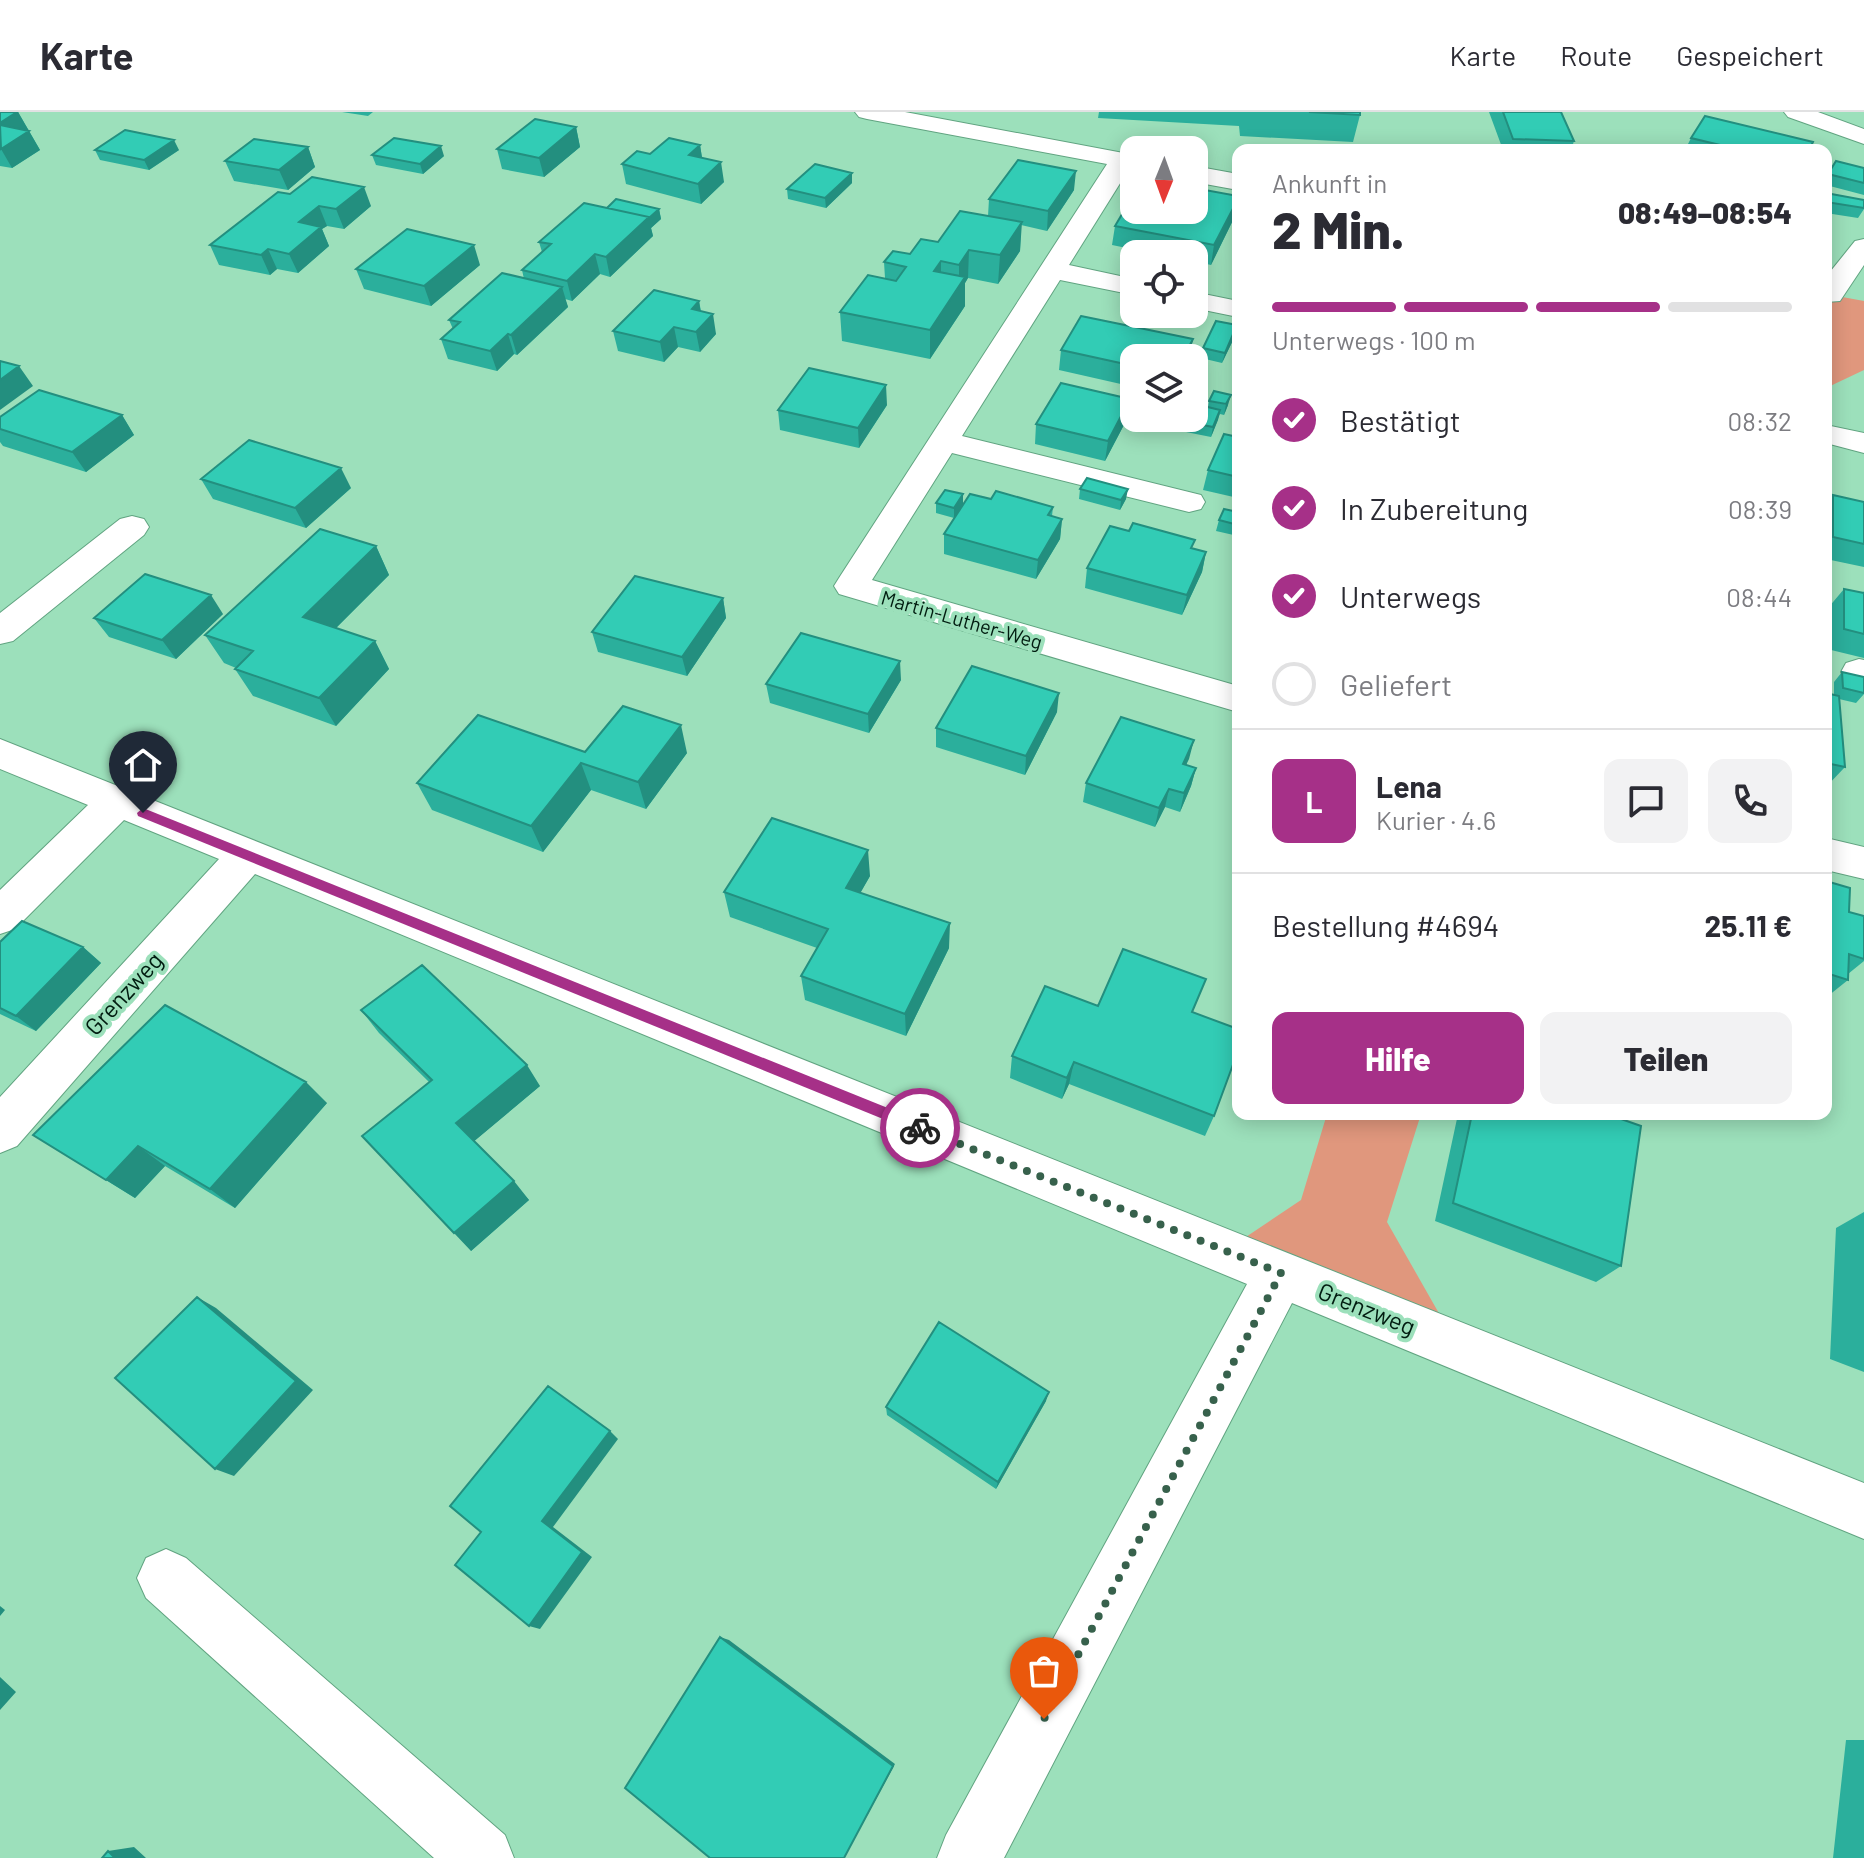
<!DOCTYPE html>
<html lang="de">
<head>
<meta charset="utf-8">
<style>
	body { margin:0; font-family:Barlow,sans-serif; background:#f2f2f3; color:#2b2b33; height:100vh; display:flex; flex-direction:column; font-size:30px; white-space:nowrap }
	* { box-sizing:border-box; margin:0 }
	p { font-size:26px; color:#7c7c81 }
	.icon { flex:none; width:44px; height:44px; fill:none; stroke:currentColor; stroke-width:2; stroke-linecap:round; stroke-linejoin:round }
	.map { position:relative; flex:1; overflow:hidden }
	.side { position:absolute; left:1232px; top:32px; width:600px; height:976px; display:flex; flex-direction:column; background:#fff; border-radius:16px; box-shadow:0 4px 20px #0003 }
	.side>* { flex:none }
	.needle { width:52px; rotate:181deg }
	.fabs { position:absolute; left:1120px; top:24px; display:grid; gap:16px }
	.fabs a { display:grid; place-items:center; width:88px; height:88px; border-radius:16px; background:#fff; box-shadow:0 4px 20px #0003; font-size:40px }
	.pin { position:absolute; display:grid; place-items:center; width:68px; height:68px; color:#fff; margin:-82px -34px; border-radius:50% 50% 50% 0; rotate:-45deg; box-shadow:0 0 8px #0007 }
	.pin .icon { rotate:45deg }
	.courier { position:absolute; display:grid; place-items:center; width:80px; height:80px; margin:-40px; border:6px solid #a63088; border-radius:50%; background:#fff; color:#222; box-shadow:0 2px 10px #0007 }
	.summary em { font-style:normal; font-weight:800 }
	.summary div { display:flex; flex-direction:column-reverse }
	.summary { display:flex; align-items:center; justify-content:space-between; height:136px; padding:0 40px }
	h1 { font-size:52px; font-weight:800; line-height:60px }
	.bar { display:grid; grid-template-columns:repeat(4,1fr); gap:12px 8px; align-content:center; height:96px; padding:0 40px }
	.bar i { height:10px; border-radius:6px; background:#e1e1e2 }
	.bar .active { background:#a63088 }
	.bar p { grid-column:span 4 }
	.line { display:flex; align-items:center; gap:20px; padding:0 40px; border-top:2px solid #e1e1e2 }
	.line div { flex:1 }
	.round { display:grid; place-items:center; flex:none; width:84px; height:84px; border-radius:16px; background:#f2f2f3 }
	ol { padding:0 40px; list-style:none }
	li { display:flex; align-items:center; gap:24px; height:88px }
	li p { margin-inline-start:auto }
	li .icon { padding:8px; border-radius:50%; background:#a63088; color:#fff; stroke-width:4 }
	li:last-child { color:#7c7c81 }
	li i { width:44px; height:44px; border:4px solid #e1e1e2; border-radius:50% }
	.cta { display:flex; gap:16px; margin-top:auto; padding:16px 40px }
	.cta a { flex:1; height:92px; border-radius:16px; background:#a63088; color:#fff; font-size:32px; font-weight:800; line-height:92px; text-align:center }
	.cta a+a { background:#f2f2f3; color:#2b2b33 }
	header { display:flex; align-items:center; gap:48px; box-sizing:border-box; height:112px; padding:0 40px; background:#fff; border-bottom:2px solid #e1e1e2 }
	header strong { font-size:38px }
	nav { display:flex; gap:44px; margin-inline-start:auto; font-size:28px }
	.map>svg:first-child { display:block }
</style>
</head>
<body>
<header>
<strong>Karte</strong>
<nav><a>Karte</a><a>Route</a><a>Gespeichert</a></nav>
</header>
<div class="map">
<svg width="1864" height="1746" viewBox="0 0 1864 1746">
	<rect width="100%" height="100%" fill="#9ce0bb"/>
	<path fill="#e0977d" d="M1826 182 1864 189V258L1826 276Z
		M1327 1002H1421L1387 1110 1457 1233 1225 1139 1301 1088Z"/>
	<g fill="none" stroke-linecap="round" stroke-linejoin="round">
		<g stroke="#61a481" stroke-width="2">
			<path id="minor" d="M855 0H905L1134 43V57H1129L1069 153 1134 167V183L1060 168 962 324 1201 383 1205 390 1201 397 1189 400 952 341 872 468 1238 574V600L839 482 834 474 839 466 1107 52 867 7 859 5Z
				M1784 0H1818L1864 17V32L1788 5Z
				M1194 54 1238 62V78L1194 70Z
				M1864 127V153L1840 189 1826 190V165L1855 129Z
				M1194 180 1238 189V205L1194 196Z
				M1826 313 1864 321V341L1826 331Z
				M132 404 144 407 149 415 144 423 13 529 0 532V501L120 407Z
				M1859 547 1864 548V574L1846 569 1841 560 1846 551Z
				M0 627 1864 1371V1427L1292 1191 1004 1746H937L946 1723 1247 1172 255 762 17 1034 0 1041V985L219 747 124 708 15 817 0 822V778L88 693 0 657Z
				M1826 726 1864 735V767L1826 758Z
				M166 1437 186 1446 505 1723 514 1746H434L146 1486 137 1466 146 1446Z"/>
		</g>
		<use href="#minor" fill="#fff" fill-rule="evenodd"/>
	</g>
	<path fill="#2baf9c" d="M0 0H18L40 38 12 56 0 54Z
		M342 0H373L368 4Z
		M1099 0H1360V3L1353 30 1240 24 1239 14 1098 6Z
		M1489 0H1561L1574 29 1571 38H1503Z
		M576 15 580 35 544 65 502 57 497 37Z
		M1691 26 1809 38H1685Z
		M700 33 702 46 724 70 701 92 626 72 622 52 650 42Z
		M308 35 315 55 288 78 234 69 225 49Z
		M95 38H179L149 58 100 48Z
		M372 43 444 44 423 62 376 53Z
		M1836 49 1864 56V83L1826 73V66Z
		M852 71 826 96 788 87 787 77Z
		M1074 78 1047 119 1021 113 1020 139 998 172 968 166 965 171V194L930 247 842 229 840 200 885 166 884 150 910 142 938 130 988 104 989 87Z
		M1826 81 1864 88V97L1858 106 1826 101Z
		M290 82 371 94 344 117 327 114 322 117 329 134 298 161 277 157 270 163 219 153 210 133Z
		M1238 84 1235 104 1211 153 1194 149V142H1156L1112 133 1115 114Z
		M607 96 659 97 661 107 651 116 653 124 610 165 600 162 572 189 565 187 568 195 517 243 514 242 497 259 448 247 441 227 453 217 449 208 524 167 522 158 542 140 539 130Z
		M480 153 431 194 364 177 356 157Z
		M699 189 701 199 716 222 700 240 678 235 664 250 618 239 613 219Z
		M1235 224 1222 251 1201 246 1203 236Z
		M1193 227 1189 246H1134V275L1059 258 1061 238Z
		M1209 289 1228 293 1224 303 1220 302 1211 325 1186 320 1188 310 1208 295Z
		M887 293 859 336 780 318 778 298Z
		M122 303 134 323 86 360 3 334 0 330V305Z
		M1127 307 1105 349 1035 332 1036 312Z
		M1238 325V386L1203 378 1208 358Z
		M201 367 351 376 306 416 213 387Z
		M1080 377 1126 387 1120 398 1079 387Z
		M963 382V393L954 406 936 401V391Z
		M1833 383 1864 390V455L1826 447V392Z
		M991 387 1053 395 1052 404 1062 407 1060 427 1036 467 944 442V422Z
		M1238 400V424L1216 419 1219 408Z
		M376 434 389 463 336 516 375 529 389 557 336 614 253 584 235 557 236 556 224 551 205 523Z
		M1193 437 1206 440 1202 460 1182 503 1085 476 1087 456Z
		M1844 477 1863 481 1864 479V546L1827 537 1828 496Z
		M723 486 726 506 687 564 598 540 592 520Z
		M223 502 176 547 109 525 94 506Z
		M1238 509V527L1233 526Z
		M1842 560 1864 565V582L1856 591 1839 587 1845 655 1826 675V581L1834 583V570Z
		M901 568 869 621 770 591 766 572Z
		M1057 600 1025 663 936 635V616Z
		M1194 628 1186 653 1196 656 1191 674 1180 700 1165 695 1155 715 1083 690 1086 671Z
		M585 640 687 641 646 697 591 678 543 740 432 698 417 671Z
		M870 764 860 781 949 836 906 924 805 888 801 864 817 836 730 805 724 780Z
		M1826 769 1849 800 1864 804V849L1848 862V868L1828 884H1826Z
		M0 830 83 835 101 851 36 919 0 902Z
		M1098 894 1193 901 1214 1004 1205 1024 1069 972 1062 987 1010 966 1012 944Z
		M361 898 540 974 474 1029 529 1088 471 1139 429 970 379 921Z
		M327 991 235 1096 165 1054 135 1086 33 1023Z
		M1458 1002H1607L1621 1154 1596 1170 1435 1109Z
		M1864 1100V1260L1830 1247 1836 1116Z
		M1046 1289 996 1377 887 1303 886 1295Z
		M1846 1628H1864V1746H1833Z"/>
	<path fill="#238f7f" d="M18 0 29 19H0V11Z
		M576 15 580 35 544 65 539 46Z
		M29 19 40 38 12 56 1 37Z
		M174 28 179 38 149 58 144 48Z
		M700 33 703 52 689 43Z
		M441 34 444 44 423 62 420 52Z
		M308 35 315 55 288 78 279 58Z
		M721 50 724 70 701 92 698 72Z
		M1076 59 1074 78 1047 119 1048 99Z
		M852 61V71L826 96 825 86Z
		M364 75 371 94 344 117 336 97Z
		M1238 87 1235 104 1211 153 1214 133Z
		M319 94 327 114 322 117 329 134 298 161 289 142 299 110Z
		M659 97 661 107 651 116 653 124 610 165 606 145 649 105Z
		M1022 110 1020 139 998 172 1000 143Z
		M474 133 480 153 431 194 424 174Z
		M268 137 277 157 270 163 261 143Z
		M969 138 968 166 965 171V194L930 247V218L959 175V153Z
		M595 142 600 162 572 189 567 169Z
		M941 149V178L934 159Z
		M562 175 568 195 517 243 511 223Z
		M699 189 702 209 692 197Z
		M713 202 716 222 700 240 696 220Z
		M1237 213 1235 224 1222 251 1225 241Z
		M674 215 678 235 664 250 660 230Z
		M508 222 514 242 497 259 490 239Z
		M1193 227 1189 246H1183Z
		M19 254 33 274 0 298V268Z
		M886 273 887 293 859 336 858 316Z
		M1231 283 1228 293 1224 303 1226 292Z
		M1130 287 1127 307 1105 349 1108 329Z
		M1220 298 1218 308 1211 325 1213 315Z
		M122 303 134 323 86 360 72 340Z
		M341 356 351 376 306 416 295 396Z
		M1128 377 1126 387 1120 398 1121 388Z
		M963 382V393L954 406V396Z
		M1062 407 1060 427 1036 467 1038 448Z
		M376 434 389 463 319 533 303 505Z
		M1206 440 1202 460 1182 503 1187 483Z
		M211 483 223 502 176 547 162 528Z
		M723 486 726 506 687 564 682 545Z
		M375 529 389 557 336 614 319 586Z
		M900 549 901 568 869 621 868 602Z
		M1059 581 1057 600 1025 663 1026 644Z
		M681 613 687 641 646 697 638 670Z
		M1194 628 1189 647 1178 670 1183 652Z
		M581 651 591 678 543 740 531 714Z
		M1196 656 1191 674 1180 700 1184 681Z
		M1169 677 1165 695 1155 715 1159 696Z
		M868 738 870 764 849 801 846 776Z
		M950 811 949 836 906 924 905 902Z
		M83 835 101 851 36 919 16 904Z
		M1074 950 1069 972 1062 987 1067 966Z
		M527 953 540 974 472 1031 456 1011Z
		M306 970 327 991 235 1096 210 1077Z
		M138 1034 165 1054 135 1086 106 1068Z
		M514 1069 529 1088 471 1139 454 1121Z
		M197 1185 216 1196 313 1278 234 1364 215 1357Z
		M1049 1280 1046 1289 996 1377 998 1370Z
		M610 1319 618 1327 553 1415 592 1445 540 1517 529 1514 542 1409Z
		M0 1494 5 1498 0 1504Z
		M720 1525 729 1528 895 1652 844 1746Z
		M0 1565 16 1580 0 1598Z
		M134 1735 146 1746H115L108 1739Z"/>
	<path fill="#32ccb5" stroke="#238f7f" stroke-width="2" d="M0 0H17L0 11Z
		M1309 0H1360V3Z
		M1503 0H1561L1574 29 1513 27Z
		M1705 4 1813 30 1809 38H1741L1691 26Z
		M535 7 576 15 539 46 497 37Z
		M0 13 29 19 1 37Z
		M125 18 174 28 144 48 95 38Z
		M394 26 441 34 420 52 372 43Z
		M669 26 700 33 689 43 721 50 698 72 622 52 637 39 650 42Z
		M254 27 308 35 279 58 225 49Z
		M1018 48 1076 59 1048 99 989 87Z
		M1836 49 1864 56V71L1828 62Z
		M815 52 852 61 825 86 787 77Z
		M312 65 364 75 336 97 319 94 299 110 321 115 289 142 268 137 261 143 210 133 278 80 290 82Z
		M1194 76 1238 84V87L1214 133 1115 114 1134 82V98H1194Z
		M1826 81 1864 88V96L1826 90Z
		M616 87 659 97 649 106V105L607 96Z
		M584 91 649 105 606 145 595 142 567 169 522 158 551 132 539 130Z
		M960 99 1022 110 1000 143 969 138 959 153 941 149 934 159 965 165 930 218 840 200 868 163 896 169 906 155 884 150 893 139 910 142 921 127 938 130Z
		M407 117 474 133 424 174 356 157Z
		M502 161 562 175 511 223 508 222 490 239 441 227 460 210 449 208Z
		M654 178 699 189 692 197 713 202 696 220 674 215 660 230 613 219Z
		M1081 204 1193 227 1183 246H1134V254L1061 238Z
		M1216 209 1237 213 1225 241 1203 236Z
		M0 249 19 254 0 268Z
		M809 256 886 273 858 316 778 298Z
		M1061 271 1130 287 1108 329 1036 312Z
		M39 278 122 303 72 340 0 317V305Z
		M1214 279 1231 283 1226 292 1209 289Z
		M1195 292 1220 298 1213 315 1188 310 1189 306H1194Z
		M1224 322 1238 325V365L1208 358Z
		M249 328 341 356 295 396 201 367Z
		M1087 366 1128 377 1121 388 1080 377Z
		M945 378 963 382 954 396 936 391Z
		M996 379 1053 395 1048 403 1062 407 1038 448 944 422 970 382 991 387Z
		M1833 383 1864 390V432L1833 425Z
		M1224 397 1238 400V413L1219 408Z
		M1133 411 1195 428 1191 436 1206 440 1187 483 1087 456 1110 414 1129 419Z
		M320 417 376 434 303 505 375 529 319 586 235 557 253 539 205 523Z
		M145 462 211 483 162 528 94 506Z
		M635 464 723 486 682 545 592 520Z
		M1844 477 1864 481V522L1844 517Z
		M801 521 900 549 868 602 766 572Z
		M972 554 1059 581 1026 644 936 616Z
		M1842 560 1864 565V581L1843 576Z
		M1826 581 1839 584 1845 655 1826 651Z
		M623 594 681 613 638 670 581 651 531 714 417 671 478 603 585 640Z
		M1121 605 1194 628 1183 652 1196 656 1184 681 1169 677 1159 696 1086 671Z
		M772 706 868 738 846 776 950 811 905 902 801 864 828 817 724 780Z
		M1826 769 1850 776 1849 800 1864 804V847L1849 842 1848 868 1826 861Z
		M22 809 83 835 16 904 0 896V830Z
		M1123 837 1206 867 1192 900 1238 917V939L1214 1004 1074 950 1067 966 1012 944 1045 874 1098 894Z
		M422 853 527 953 456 1011 514 1069 454 1121 362 1024 432 968 361 898Z
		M165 893 306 970 210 1077 138 1034 106 1068 33 1023Z
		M1472 1002H1607L1641 1014 1621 1154 1453 1091Z
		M197 1185 296 1269 215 1357 115 1266Z
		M939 1210 1049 1280 998 1370 886 1295Z
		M548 1274 610 1319 542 1409 582 1440 529 1514 455 1453 481 1420 450 1394Z
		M720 1525 893 1654 844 1746H710L625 1676Z
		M108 1739 115 1746H102Z"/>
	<path fill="#a63088" d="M143 696 925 1011 927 1016 925 1020H915L138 704 137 701Z"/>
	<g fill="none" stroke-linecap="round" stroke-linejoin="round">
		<path stroke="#37614c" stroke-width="8" stroke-dasharray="0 14.4" d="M920 1016 1281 1161 1044 1607"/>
	</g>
	<g text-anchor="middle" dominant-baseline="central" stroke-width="8" stroke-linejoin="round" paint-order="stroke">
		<g font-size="20" fill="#011c10" stroke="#9ce0bb">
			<text transform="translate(962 507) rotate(16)">Martin-Luther-Weg</text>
		</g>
		<g font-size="24" fill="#011c10" stroke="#9ce0bb">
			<text transform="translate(123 881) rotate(-48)">Grenzweg</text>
			<text transform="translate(1367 1196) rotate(22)">Grenzweg</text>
		</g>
	</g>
</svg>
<div class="fabs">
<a><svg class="needle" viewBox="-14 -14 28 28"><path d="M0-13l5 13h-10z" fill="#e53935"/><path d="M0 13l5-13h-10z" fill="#7c7c81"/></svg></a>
<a><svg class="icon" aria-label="locate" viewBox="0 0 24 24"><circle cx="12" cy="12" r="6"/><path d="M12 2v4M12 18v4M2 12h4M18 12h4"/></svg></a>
<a><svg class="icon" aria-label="layers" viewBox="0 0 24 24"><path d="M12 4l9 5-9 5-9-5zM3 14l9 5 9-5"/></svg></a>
</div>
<div class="pin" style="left:1044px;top:1607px;background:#ea580c"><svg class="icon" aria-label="bag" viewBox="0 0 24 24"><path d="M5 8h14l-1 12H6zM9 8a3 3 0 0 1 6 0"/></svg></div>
<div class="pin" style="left:143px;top:701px;background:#1f2937"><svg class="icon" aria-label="home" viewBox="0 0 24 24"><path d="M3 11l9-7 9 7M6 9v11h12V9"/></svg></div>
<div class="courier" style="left:920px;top:1016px"><svg class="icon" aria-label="bike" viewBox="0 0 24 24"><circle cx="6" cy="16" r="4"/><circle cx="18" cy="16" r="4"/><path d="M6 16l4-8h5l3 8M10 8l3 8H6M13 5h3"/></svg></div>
<section class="side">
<div class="summary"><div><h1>2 Min.</h1><p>Ankunft in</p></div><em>08:49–08:54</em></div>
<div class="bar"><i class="active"></i><i class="active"></i><i class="active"></i><i></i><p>Unterwegs · 100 m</p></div>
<ol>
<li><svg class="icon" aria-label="check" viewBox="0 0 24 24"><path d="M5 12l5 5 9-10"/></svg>Bestätigt<p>08:32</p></li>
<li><svg class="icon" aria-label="check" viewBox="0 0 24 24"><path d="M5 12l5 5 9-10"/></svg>In Zubereitung<p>08:39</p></li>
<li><svg class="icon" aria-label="check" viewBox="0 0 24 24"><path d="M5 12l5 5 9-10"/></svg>Unterwegs<p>08:44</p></li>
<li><i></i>Geliefert</li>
</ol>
<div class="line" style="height:144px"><b class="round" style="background:#a63088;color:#fff">L</b><div><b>Lena</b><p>Kurier · 4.6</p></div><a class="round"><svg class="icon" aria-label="chat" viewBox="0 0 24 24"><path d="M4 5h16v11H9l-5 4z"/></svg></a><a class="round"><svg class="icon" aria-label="phone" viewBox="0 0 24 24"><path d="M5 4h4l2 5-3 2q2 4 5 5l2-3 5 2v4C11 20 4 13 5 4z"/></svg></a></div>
<div class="line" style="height:104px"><div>Bestellung #4694</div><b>25.11 €</b></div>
<div class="cta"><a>Hilfe</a><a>Teilen</a></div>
</section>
</div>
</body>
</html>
